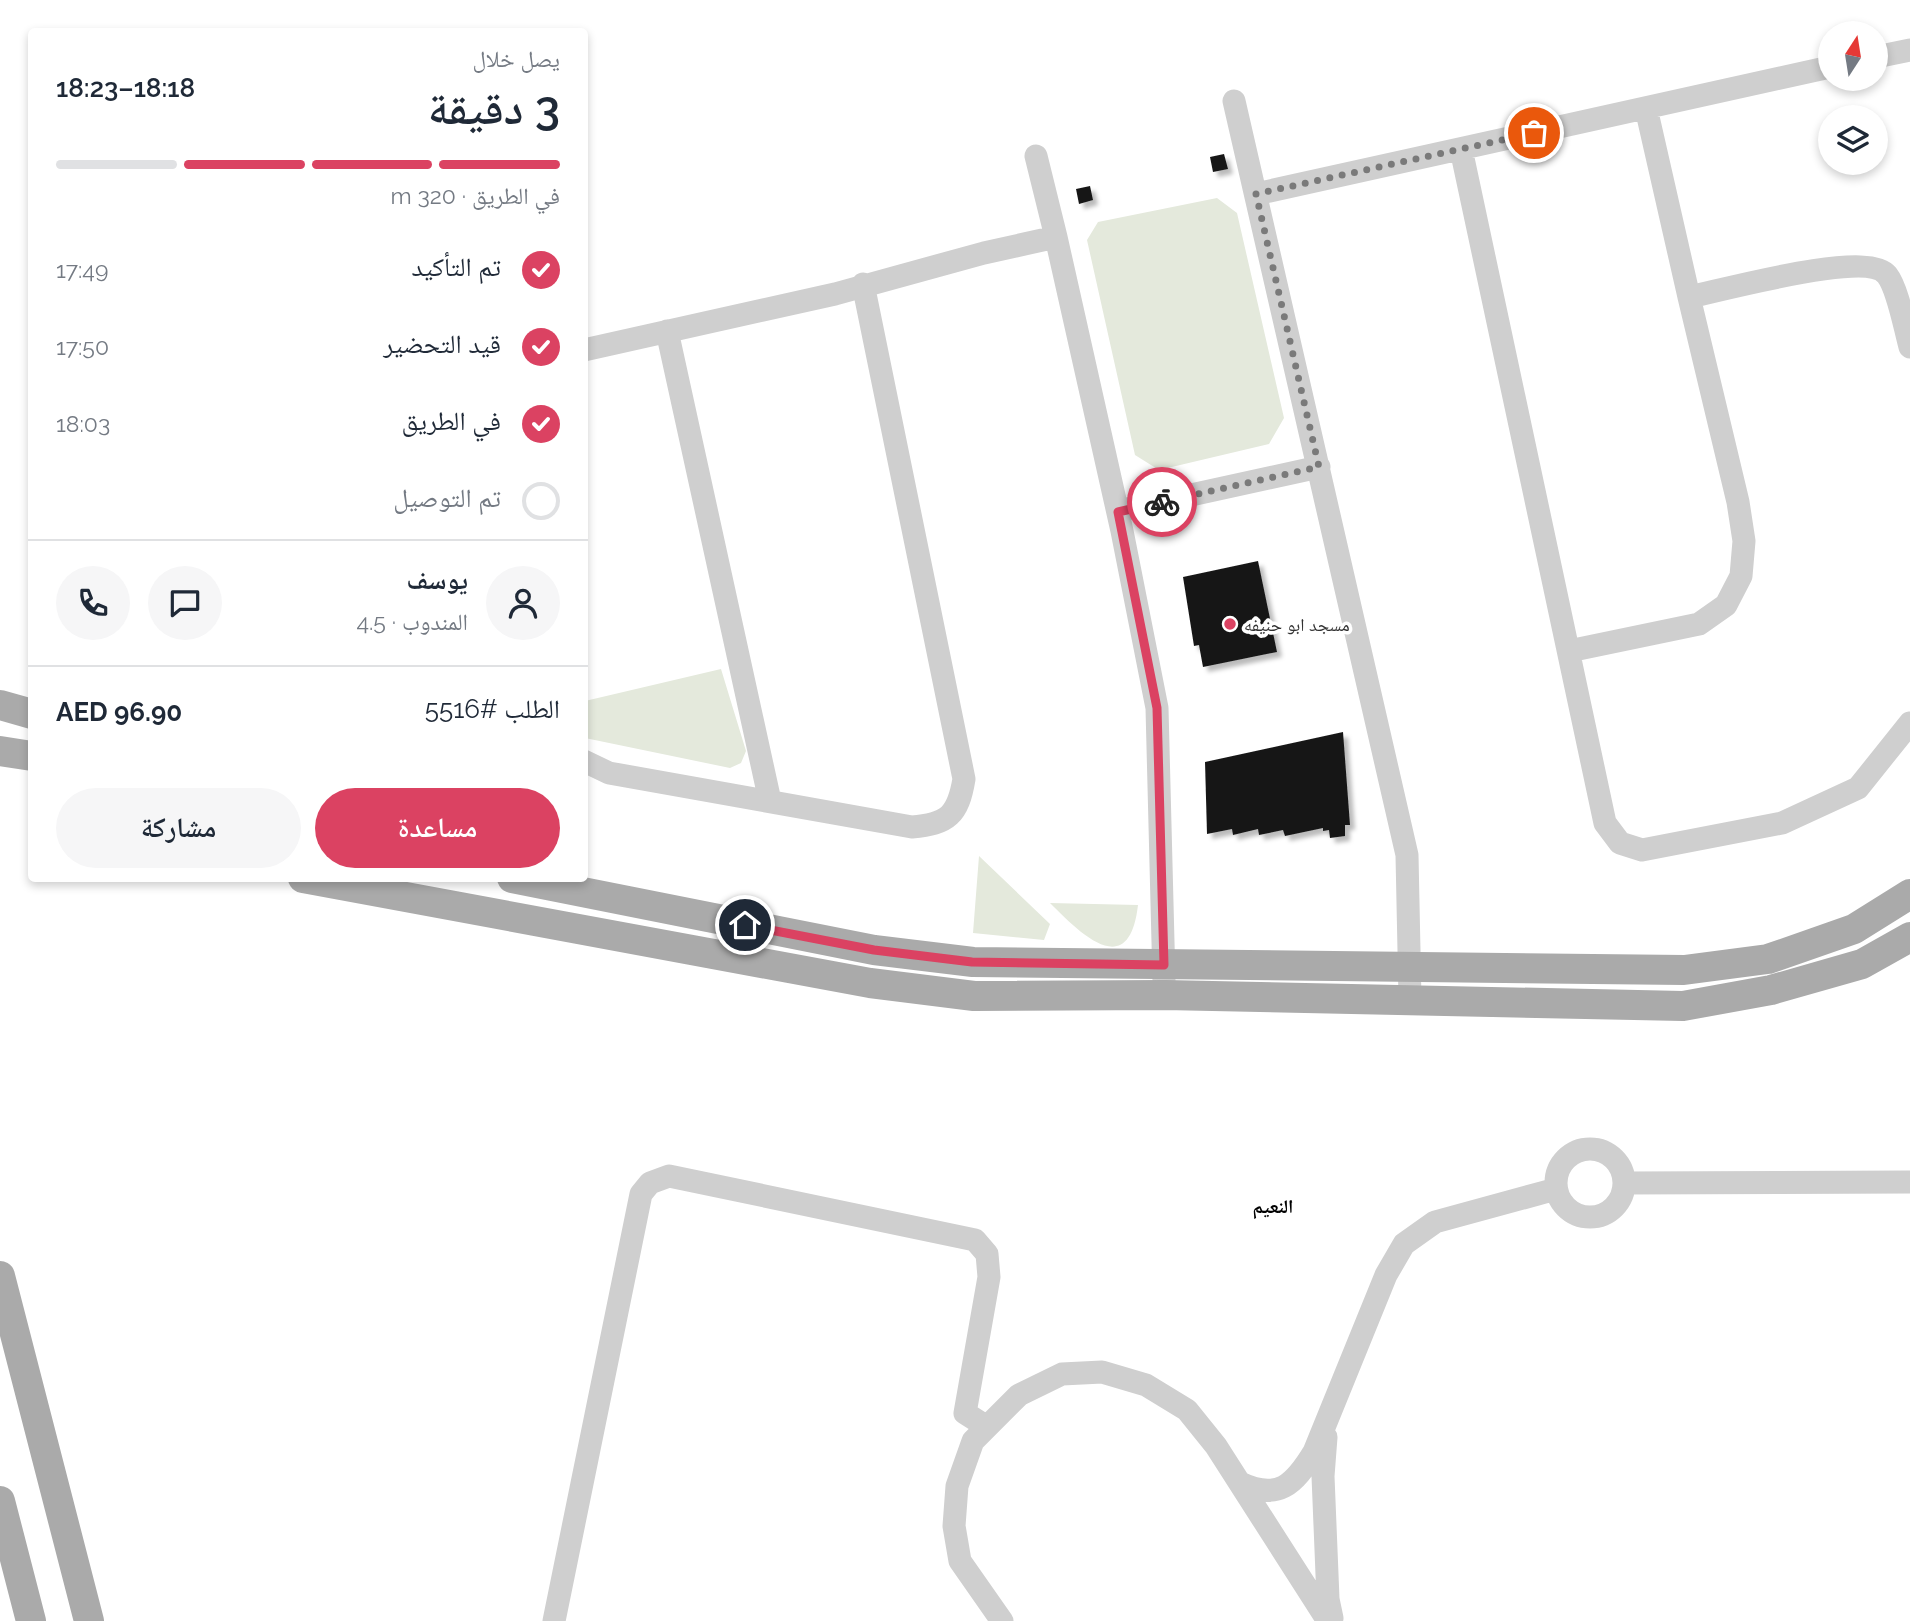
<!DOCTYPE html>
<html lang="ar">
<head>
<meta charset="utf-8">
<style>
	body { margin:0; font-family:Raleway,"Noto Naskh Arabic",sans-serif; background:#f6f6f7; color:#1f2937; direction:rtl; height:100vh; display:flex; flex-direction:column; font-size:26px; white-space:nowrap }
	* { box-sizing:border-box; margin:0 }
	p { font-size:23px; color:#747a83 }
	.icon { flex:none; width:38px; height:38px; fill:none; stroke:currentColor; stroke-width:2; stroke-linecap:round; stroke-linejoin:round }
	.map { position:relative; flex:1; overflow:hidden; direction:ltr }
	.sheet { position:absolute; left:28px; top:28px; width:560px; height:854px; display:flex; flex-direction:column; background:#fff; border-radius:7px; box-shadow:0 4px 10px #0003; direction:rtl }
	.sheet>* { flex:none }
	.needle { width:46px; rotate:12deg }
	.buttons { position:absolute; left:1818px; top:21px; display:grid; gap:14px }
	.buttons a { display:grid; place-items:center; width:70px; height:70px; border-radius:50%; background:#fff; box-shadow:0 4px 10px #0003; font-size:35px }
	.pin { position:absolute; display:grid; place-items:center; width:60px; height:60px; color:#fff; margin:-30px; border:4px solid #fff; border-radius:50%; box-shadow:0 2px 7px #0007 }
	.courier { position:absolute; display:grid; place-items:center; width:70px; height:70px; margin:-35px; border:5px solid #db4262; border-radius:50%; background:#fff; color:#222; box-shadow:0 2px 9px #0007 }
	.overview em { font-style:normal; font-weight:600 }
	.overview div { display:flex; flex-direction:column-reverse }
	.overview { display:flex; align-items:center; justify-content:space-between; height:119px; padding:0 28px }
	h1 { font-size:46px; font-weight:600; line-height:52px }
	.bar { display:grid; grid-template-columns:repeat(4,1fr); gap:10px 7px; align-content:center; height:84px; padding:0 28px }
	.bar i { height:9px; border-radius:5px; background:#e0e1e3 }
	.bar .on { background:#db4262 }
	.bar p { grid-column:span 4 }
	.line { display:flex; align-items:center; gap:18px; padding:0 28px; border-top:2px solid #e0e1e3 }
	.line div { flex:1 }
	.round { display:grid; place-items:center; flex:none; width:74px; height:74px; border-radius:37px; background:#f6f6f7 }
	ol { padding:0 28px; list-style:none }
	li { display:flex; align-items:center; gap:21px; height:77px }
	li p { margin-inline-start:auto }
	li .icon { padding:7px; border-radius:50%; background:#db4262; color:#fff; stroke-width:4 }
	li:last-child { color:#747a83 }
	li i { width:38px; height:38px; border:4px solid #e0e1e3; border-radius:50% }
	.cta { display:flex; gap:14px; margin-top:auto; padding:14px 28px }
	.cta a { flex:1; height:80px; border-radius:42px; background:#db4262; color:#fff; font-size:28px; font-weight:600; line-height:80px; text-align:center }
	.cta a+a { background:#f6f6f7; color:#1f2937 }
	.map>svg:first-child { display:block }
</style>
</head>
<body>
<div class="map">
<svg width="1910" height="1621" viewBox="0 0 1910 1621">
	<defs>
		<filter id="shadow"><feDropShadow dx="5" dy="5" stdDeviation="2" flood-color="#0004"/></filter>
	</defs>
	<rect width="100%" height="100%" fill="#fff"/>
	<path fill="#e4e9dc" d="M1217 198 1237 213 1284 418 1269 444 1159 470 1135 455 1087 240 1098 222Z
		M721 669 746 751 741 763 730 768 585 738V701Z
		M979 856 1050 924 1044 940 973 933Z
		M1050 903 1138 905C1129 983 1080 933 1050 903Z"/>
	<path fill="#191919" filter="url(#shadow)" d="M1224 154 1228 169 1213 172 1210 157Z
		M1090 186 1093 200 1079 204 1076 189Z
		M1258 561 1277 652 1203 667 1199 645 1194 646 1183 577Z
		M1343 732 1350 825H1345V836L1330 838 1329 830 1323 831V828L1285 836 1283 830 1259 835 1258 829 1233 835 1232 829 1207 834 1205 762Z"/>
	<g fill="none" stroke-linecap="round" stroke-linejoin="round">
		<path stroke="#cfcfcf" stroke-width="23" d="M1876 57 1910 50
			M1234 101 1407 855 1410 999
			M1646 108 1689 297C1723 290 1867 250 1887 275 1898 289 1905 329 1910 347
			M1461 149 1605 823 1620 843 1642 850 1782 823 1858 788 1910 723
			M1036 156 1056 237
			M1256 194 1830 67
			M667 331 770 801
			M584 350 835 294 984 253 1056 237 1122 531 1157 708 1164 981
			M1118 511 1319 467
			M1569 651 1699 624 1726 605 1741 576 1744 541 1738 502 1689 297
			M584 761 609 773 912 827C948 824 958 815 964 779L863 284
			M1556 1183a34 34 0 1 1 68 0a34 34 0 1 1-68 0Z
			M1625 1183 1910 1182
			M1326 1437 1323 1476 1328 1599 1332 1618
			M1240 1483C1278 1501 1294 1485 1314 1452L1386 1275 1404 1244 1435 1222 1556 1189
			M554 1621 641 1194 650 1183 669 1176 975 1240 987 1254 989 1277 965 1413 987 1427
			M1002 1621 960 1561 954 1526 957 1486 973 1441 1019 1395 1062 1374 1102 1372 1146 1385 1187 1410 1216 1446 1328 1621"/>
		<path stroke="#aaa" stroke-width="30" d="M0 705 32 714
			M0 751 32 756
			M303 878 870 983 974 996 1165 995 1683 1006 1771 990 1862 964 1910 937
			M512 878 874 950 973 962 1684 970 1768 959 1854 929 1910 894
			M0 1276 89 1621
			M0 1501 31 1621"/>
	</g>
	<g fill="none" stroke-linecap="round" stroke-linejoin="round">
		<path stroke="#7a7a7a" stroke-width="7" stroke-dasharray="0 12.6" d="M1162 502 1319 467 1256 194 1534 133"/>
		<path stroke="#db4262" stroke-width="9" d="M745 925 874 950 972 962 1164 965 1157 708 1118 512 1162 502"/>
	</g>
	<circle fill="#db4262" stroke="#fff" stroke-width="2.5" cx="1230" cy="624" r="7"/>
	<g text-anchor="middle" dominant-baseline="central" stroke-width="7" stroke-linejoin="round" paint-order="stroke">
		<g font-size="18" fill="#323232" stroke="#fff" text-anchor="start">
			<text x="1244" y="624">مسجد ابو حنيفه</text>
		</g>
		<g font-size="19" font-weight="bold" fill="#000" stroke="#fff">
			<text x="1273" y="1206">النعيم</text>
		</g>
	</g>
</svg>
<div class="buttons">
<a><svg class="needle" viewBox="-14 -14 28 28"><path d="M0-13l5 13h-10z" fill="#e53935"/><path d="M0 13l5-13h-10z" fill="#747a83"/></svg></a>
<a><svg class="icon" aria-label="layers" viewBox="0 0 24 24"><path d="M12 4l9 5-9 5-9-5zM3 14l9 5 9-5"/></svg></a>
</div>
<div class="pin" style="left:1534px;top:133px;background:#ea580c"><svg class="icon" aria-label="bag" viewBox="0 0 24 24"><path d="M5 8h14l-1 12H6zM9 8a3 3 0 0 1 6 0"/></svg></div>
<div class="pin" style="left:745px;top:925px;background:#1f2937"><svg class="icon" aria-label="home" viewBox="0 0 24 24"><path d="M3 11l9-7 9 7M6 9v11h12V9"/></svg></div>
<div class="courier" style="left:1162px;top:502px"><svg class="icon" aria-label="bike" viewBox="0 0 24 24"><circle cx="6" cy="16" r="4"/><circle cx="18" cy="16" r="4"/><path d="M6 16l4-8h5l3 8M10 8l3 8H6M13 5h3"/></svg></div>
<section class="sheet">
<div class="overview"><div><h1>3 دقيقة</h1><p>يصل خلال</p></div><em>18:18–18:23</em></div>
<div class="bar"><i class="on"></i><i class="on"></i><i class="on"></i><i></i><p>في الطريق · 320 m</p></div>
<ol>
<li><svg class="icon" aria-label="check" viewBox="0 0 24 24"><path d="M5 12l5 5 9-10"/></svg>تم التأكيد<p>17:49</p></li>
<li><svg class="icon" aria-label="check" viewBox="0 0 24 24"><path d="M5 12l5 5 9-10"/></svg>قيد التحضير<p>17:50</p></li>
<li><svg class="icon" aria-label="check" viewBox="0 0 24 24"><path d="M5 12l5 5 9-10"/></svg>في الطريق<p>18:03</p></li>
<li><i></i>تم التوصيل</li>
</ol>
<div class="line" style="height:126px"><a class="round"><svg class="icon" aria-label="person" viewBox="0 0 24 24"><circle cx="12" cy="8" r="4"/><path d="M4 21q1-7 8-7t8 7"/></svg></a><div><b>يوسف</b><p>المندوب · 4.5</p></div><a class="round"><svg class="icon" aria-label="chat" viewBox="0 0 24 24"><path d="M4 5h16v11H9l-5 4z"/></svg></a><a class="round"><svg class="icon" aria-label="phone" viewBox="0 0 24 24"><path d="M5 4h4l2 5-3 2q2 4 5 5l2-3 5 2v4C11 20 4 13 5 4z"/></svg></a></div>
<div class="line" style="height:91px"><div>الطلب #5516</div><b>AED 96.90</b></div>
<div class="cta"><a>مساعدة</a><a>مشاركة</a></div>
</section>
</div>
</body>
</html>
